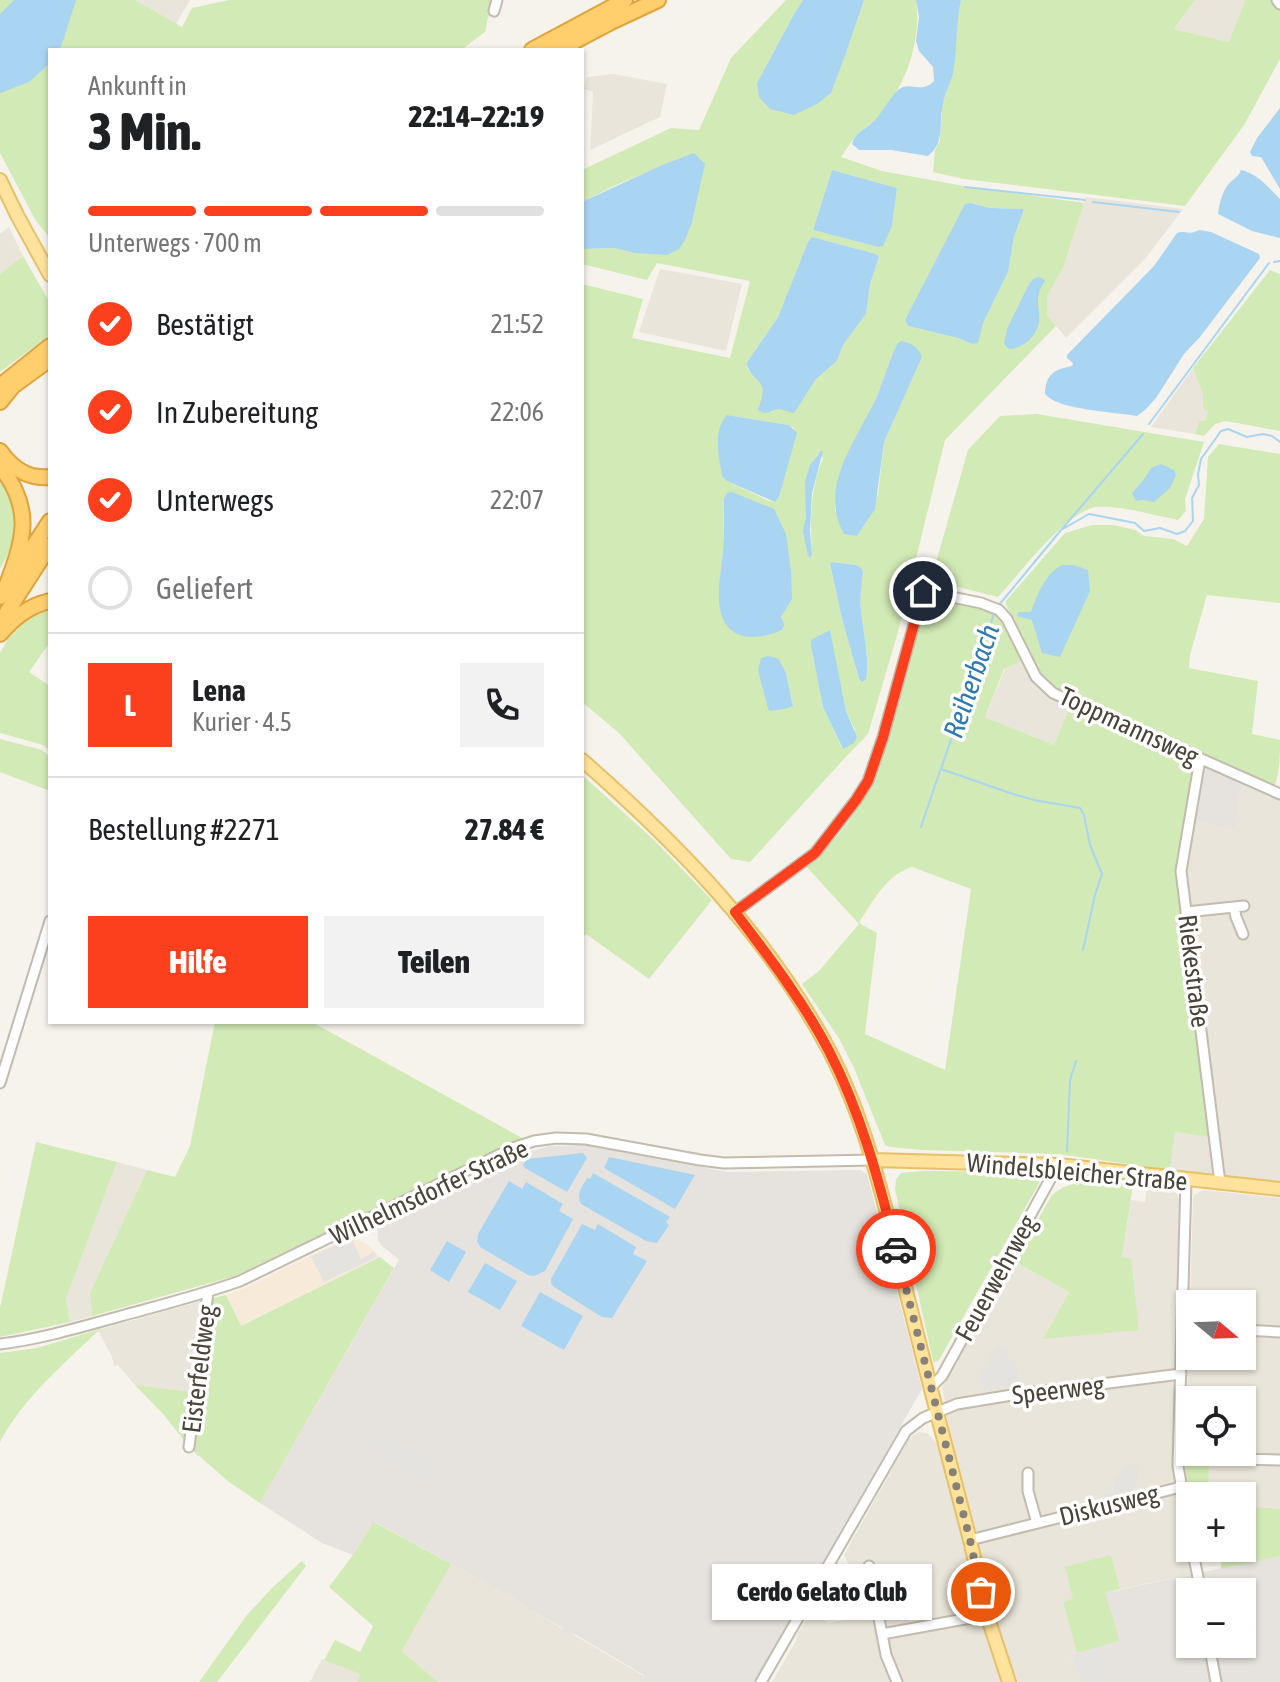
<!DOCTYPE html>
<html lang="de">
<head>
<meta charset="utf-8">
<style>
	body { margin:0; font-family:"Asap Condensed",sans-serif; background:#f2f2f2; color:#202124; height:100vh; display:flex; flex-direction:column; font-size:30px; white-space:nowrap }
	* { box-sizing:border-box; margin:0 }
	p { font-size:26px; color:#757577 }
	.icon { flex:none; width:44px; height:44px; fill:none; stroke:currentColor; stroke-width:2; stroke-linecap:round; stroke-linejoin:round }
	.map { position:relative; flex:1; overflow:hidden }
	.panel { position:absolute; left:48px; top:48px; width:536px; height:976px; display:flex; flex-direction:column; background:#fff; border-radius:0px; box-shadow:0 2px 6px #0004 }
	.panel>* { flex:none }
	.needle { width:52px; rotate:109deg }
	.controls { position:absolute; left:1176px; top:1290px; display:grid; gap:16px }
	.controls a { display:grid; place-items:center; width:80px; height:80px; border-radius:0px; background:#fff; box-shadow:0 2px 6px #0004; font-size:40px }
	.pin { position:absolute; display:grid; place-items:center; width:68px; height:68px; color:#fff; margin:-34px; border:4px solid #fff; border-radius:50%; box-shadow:0 2px 8px #0007 }
	.courier { position:absolute; display:grid; place-items:center; width:80px; height:80px; margin:-40px; border:6px solid #fc3f1d; border-radius:50%; background:#fff; color:#222; box-shadow:0 2px 10px #0007 }
	.bubble { position:absolute; height:56px; border-radius:0px; background:#fff; box-shadow:0 2px 6px #0004; font-size:26px; font-weight:800; line-height:56px; text-align:center }
	.headline em { font-style:normal; font-weight:800 }
	.headline div { display:flex; flex-direction:column-reverse }
	.headline { display:flex; align-items:center; justify-content:space-between; height:136px; padding:0 40px }
	h1 { font-size:52px; font-weight:800; line-height:60px }
	.bar { display:grid; grid-template-columns:repeat(4,1fr); gap:12px 8px; align-content:center; height:96px; padding:0 40px }
	.bar i { height:10px; border-radius:6px; background:#e0e0e0 }
	.bar .current { background:#fc3f1d }
	.bar p { grid-column:span 4 }
	.line { display:flex; align-items:center; gap:20px; padding:0 40px; border-top:2px solid #e0e0e0 }
	.line div { flex:1 }
	.round { display:grid; place-items:center; flex:none; width:84px; height:84px; border-radius:0px; background:#f2f2f2 }
	ol { padding:0 40px; list-style:none }
	li { display:flex; align-items:center; gap:24px; height:88px }
	li p { margin-inline-start:auto }
	li .icon { padding:8px; border-radius:50%; background:#fc3f1d; color:#fff; stroke-width:4 }
	li:last-child { color:#757577 }
	li i { width:44px; height:44px; border:4px solid #e0e0e0; border-radius:50% }
	.button { display:flex; gap:16px; margin-top:auto; padding:16px 40px }
	.button a { flex:1; height:92px; border-radius:0px; background:#fc3f1d; color:#fff; font-size:32px; font-weight:800; line-height:92px; text-align:center }
	.button a+a { background:#f2f2f2; color:#202124 }
	.map>svg:first-child { display:block }
</style>
</head>
<body>
<div class="map">
<svg width="1280" height="1682" viewBox="0 0 1280 1682">
	<rect width="100%" height="100%" fill="#f6f3ec"/>
	<path fill="#eae5da" fill-rule="evenodd" d="M135 0H190L176 24Z
		M1195 0H1245L1229 42 1174 29Z
		M613 74 667 84 660 117 590 150 593 92 584 89 587 77Z
		M1086 197 1183 209 1145 259 1066 338 1047 315V297L1064 265Z
		M9 227 23 256 0 274V234Z
		M660 269 742 284 726 351 639 332Z
		M1193 368 1203 395V408L1208 412V417L1202 421H1199L1195 434 1151 427Z
		M1024 660 1034 679 1052 698 1070 706 1054 745 985 717 1005 669Z
		M1244 783 1280 798V1181H1276L1222 1176 1184 871 1192 820 1238 818 1239 797Z
		M1175 1132 1211 1137 1217 1177 1170 1170Z
		M117 1162 147 1170 90 1293 92 1316 70 1322 66 1299Z
		M1147 1186 1171 1189 1177 1194 1179 1200 1174 1460 1178 1501 1194 1574 1120 1589 1111 1555 1073 1600 1063 1602 1077 1653 1071 1656 1081 1682H1018L993 1615 950 1433 942 1387 1014 1261 1069 1292 1043 1339 1122 1258 1131 1200 1145 1202Z
		M1203 1190 1280 1198V1509L1242 1506V1496H1190V1504L1185 1469 1193 1199 1194 1195ZM1190 1304H1242V1356H1190ZM1190 1400H1242V1452H1190Z
		M205 1300 193 1392 135 1385 118 1365 114 1366 112 1357 98 1330Z
		M920 1432 927 1433 934 1440 939 1448 983 1618 1005 1682H772L796 1641 798 1632 811 1613 829 1623 859 1617 851 1570 844 1555 908 1441 913 1435Z
		M451 1564 529 1607V1609L644 1676 643 1682H438L402 1651Z
		M322 1659 361 1674 358 1682H310Z"/>
	<path fill="#f7ead8" d="M350 1236 368 1245 380 1257 240 1326 226 1295 247 1287Z"/>
	<path fill="#e6e2dd" fill-rule="evenodd" d="M1206 766 1244 783 1239 797 1238 818 1234 828 1192 820 1201 768Z
		M584 1145 728 1172 855 1170H861L867 1174 922 1389 754 1682H643L644 1675 576 1635 570 1633 566 1634 564 1633 563 1628 529 1609V1607L375 1522 353 1555 322 1543 260 1503 399 1260 382 1246 378 1240 377 1223 520 1154 550 1146Z
		M1280 1556V1682H1081L1071 1655 1120 1641 1104 1593ZM1190 1592H1242V1644H1190Z"/>
	<path fill="#d2eab5" fill-rule="evenodd" d="M0 0H135L182 27 192 8 229 0H492L485 32 461 50H50V238L36 221 0 153Z
		M786 0H803L794 14 757 83 838 70 847 50 864 0H916C922 40 906 86 879 116 872 124 860 130 855 137 850 143 846 150 841 157L882 171 958 185 1084 203 1064 265 1047 297V315L1056 326 945 440 898 632 868 734 843 760 750 862 731 859 619 733 582 702V284L643 299 632 338 730 358 750 281 657 263 647 280 582 264V249L615 248 634 253 683 157 616 185 582 202V170L671 128 699 130 731 58ZM832 170 897 188 892 226 878 247 813 230ZM972 203 990 208 1024 209 1014 237 1008 272 972 344 958 338 908 326 905 320ZM812 237 876 254 879 257 870 284 866 314 843 345 837 361 816 379 809 389 771 412 760 380 748 370 746 364 778 317 808 242ZM897 344 922 357 884 442 878 494 868 520 857 536 835 511C833 468 860 435 877 396 884 379 889 361 897 344ZM727 415 789 425 794 428 779 497 775 502 769 501 727 481ZM818 454 823 458C810 489 810 520 812 554 802 539 805 533 806 516 809 487 798 483 818 454ZM727 493 792 598 781 617 719 600 723 548 724 499ZM832 562 856 565 863 572C861 585 859 598 861 610 863 633 870 657 866 680L863 682 859 680 842 619 830 565ZM830 631 846 711 855 730 842 748 823 707 811 646V640ZM779 659 786 673 793 705 768 709 764 692Z
		M961 0H1195L1174 29 1229 42 1245 0H1273L1280 8V59L1244 125 1185 206 964 179 933 172 935 150 940 140 942 106 953 71 958 14Z
		M23 256 50 303V335L0 372V274Z
		M1270 270 1280 274V431L1226 421 1215 424 1204 436 1195 434 1199 421 1205 420 1208 412 1203 408V395L1193 368Z
		M1037 414 1204 442 1185 499 1186 511 1178 520C1157 516 1112 503 1092 508 1063 516 1019 574 998 597L931 580 968 450 1000 416Z
		M1219 444 1280 454V603L1207 595 1190 655 1189 668 1258 681 1252 734 1280 740C1280 755 1280 774 1274 787L1054 689 1039 673 1005 602 1065 533 1092 525H1114L1135 530 1144 536 1173 539 1187 546 1204 519 1208 457Z
		M0 479C25 509 19 537 0 569Z
		M930 596 977 607 998 615 1024 660 1004 669 985 717 1054 745 1070 706 1193 760 1195 764 1178 872 1211 1137 1175 1132 1170 1170 1058 1154 922 1150 890 1147 885 1145 854 1068 840 1040 802 984 819 971 859 924 805 865C812 860 819 855 825 849 846 830 867 794 878 768L926 597ZM912 867 971 889 945 1070 865 1034 877 933 859 923C873 901 886 875 912 867Z
		M50 607V642L29 672 50 686V750L43 745 0 733V653L8 639 27 620 40 610Z
		M0 739 42 750 50 757V791L0 772Z
		M582 775 653 839 712 900 649 979 586 934 582 938Z
		M215 1022H312L522 1138 235 1276 92 1316 90 1293 147 1170 175 1177 190 1146Z
		M36 1142 117 1162 66 1299 70 1322 0 1337V1308Z
		M923 1171 1037 1172 1042 1178 939 1360 935 1362 933 1361 895 1189 896 1179 901 1173Z
		M1096 1180 1133 1185 1122 1257 1131 1259 1139 1330 1043 1339 1069 1292 1014 1261 1052 1195C1065 1184 1079 1182 1096 1180Z
		M380 1257 394 1268 260 1503 229 1482 191 1449 209 1299 226 1295 241 1326Z
		M104 1328 98 1331C63 1365 23 1398 0 1442V1353L37 1348Z
		M135 1385 193 1392 187 1444 163 1414Z
		M1185 1460 1209 1461 1208 1496H1190V1504Z
		M1242 1506 1280 1509V1556L1221 1569 1222 1548H1242Z
		M374 1522 451 1564 402 1651 438 1682H358L360 1674 324 1660 335 1640 360 1652 373 1626 329 1587 353 1555Z
		M1111 1555 1120 1589 1105 1593 1120 1641 1077 1653 1063 1602 1073 1599 1065 1567Z
		M302 1561 306 1566 217 1682H199L247 1615 273 1587Z"/>
	<path fill="#e5e3e0" d="M351 1237 361 1259 374 1252 377 1257 324 1282 311 1257Z
		M1007 1345 1009 1361 1016 1360 1020 1387 984 1391 982 1381 977 1382 997 1346Z
		M380 1431 437 1464 427 1481 370 1449Z
		M1140 1465 1137 1484 1133 1487 1132 1491 1127 1492 1128 1495 1105 1500 1104 1494 1114 1493V1481L1121 1471 1129 1465Z
		M1242 1598 1253 1602 1268 1631 1218 1659 1215 1644H1242Z
		M1098 1647 1112 1682H1081L1071 1655Z"/>
	<path fill="#a9d4f2" d="M14 0H76L62 44 59 50H50V63L29 82 0 93V14Z
		M803 0H864L847 50 831 93 817 104 794 115 770 109 759 97 757 83 794 14Z
		M916 0H961C956 23 957 46 954 68 952 81 945 92 943 104 938 124 946 142 928 156L891 150H859L852 144C854 133 866 129 874 121 882 113 890 97 898 90 910 80 921 95 934 81L933 67 919 51 916 41 919 17Z
		M1280 108V189L1261 157 1252 156 1250 152 1257 138Z
		M694 153 705 164 692 222 685 240 679 249 667 255 634 253 615 248 582 249V202L662 165Z
		M832 170 897 188 892 226 883 246 878 247 813 230Z
		M1241 170C1257 173 1269 188 1280 199V238L1252 231 1218 214C1219 204 1222 194 1227 186 1232 179 1238 178 1241 170Z
		M971 203 990 208 1024 209 1014 237 1008 272 983 323 978 343 972 344 958 338 908 326 905 320 965 204Z
		M1199 230 1211 232 1259 254 1260 258 1200 337 1184 354 1156 398 1145 410 1137 416C1115 412 1058 410 1045 394 1046 373 1054 370 1072 366L1073 363 1067 358V355L1154 266 1177 233C1185 230 1188 236 1199 230Z
		M812 237 876 254 879 257 870 284 866 314 843 345 837 361 816 379 794 413C789 412 782 409 778 409 769 411 767 416 758 410 770 377 757 388 746 364L778 317 808 242Z
		M1038 277 1042 278 1045 281C1031 301 1043 309 1038 326 1035 338 1021 349 1009 349L1004 344 1007 329 1029 284 1033 279Z
		M901 341C911 343 918 347 922 357L884 442 875 509 857 536 844 534C817 486 858 439 877 396 884 379 889 361 897 344Z
		M727 415 789 425 797 433 779 497 775 502 727 481 722 476C719 456 712 432 727 415Z
		M821 451H823L812 493 810 531 812 554 810 558 808 556 803 531 806 517 805 481 810 465Z
		M1161 464 1174 470 1176 475 1170 488 1154 502 1143 500 1136 501 1132 493C1138 487 1147 476 1151 468Z
		M732 492 774 509 786 534 791 571 792 599 781 617 784 625 782 630C751 643 721 640 719 600 718 583 722 566 723 549 724 532 724 515 724 499L727 493Z
		M832 562 856 565 861 568 863 572C862 585 859 598 861 610 863 633 870 657 866 680L862 682 859 679 842 619 830 564Z
		M1062 565H1074L1088 570 1090 591 1060 657 1042 653 1032 620 1017 616 1019 612H1031C1037 595 1045 574 1062 565Z
		M830 630 846 711 857 737 854 743 843 749 823 707 811 646V640Z
		M768 656 779 659 786 673 793 706 784 709 770 711 768 709 758 670 761 658Z
		M583 1153 587 1158 567 1192 525 1168 523 1165 527 1159Z
		M609 1157 695 1175 675 1209 604 1168Z
		M593 1173 670 1217 666 1222 669 1225 657 1243 646 1241 581 1204C576 1194 582 1187 587 1178L590 1179Z
		M509 1181 522 1189 526 1182 563 1204 559 1211 573 1219 545 1271 534 1276 528 1275 480 1247 477 1241 478 1234Z
		M582 1224 595 1230 598 1224 636 1247 633 1254 647 1261 612 1318 602 1317 554 1287 551 1283V1279Z
		M447 1241 466 1252 449 1282 430 1270Z
		M485 1263 517 1281 500 1310 468 1292Z
		M540 1292 583 1316 564 1350 521 1326Z"/>
	<g fill="none" stroke-linecap="round" stroke-linejoin="round">
		<path stroke="#a9d4f2" stroke-width="2" d="M965 187 1085 200
			M1093 202 1179 212
			M1274 262 1280 261
			M1149 424 1269 263
			M1062 529 1143 434
			M999 605 1061 530 1089 514 1135 523 1144 531 1160 528 1177 534 1185 531 1193 521 1192 498 1199 485 1198 474 1201 459 1221 431 1228 429 1247 437 1263 434 1272 436 1280 442
			M994 614 941 769 1010 793 1034 800 1080 808 1084 815 1090 845 1102 874 1095 895 1083 950
			M921 827 940 771
			M1067 1151 1070 1080 1076 1061"/>
		<g stroke="#c2bbae" stroke-width="13">
			<path id="minor" d="M1277 0 1280 4
				M494 11 497 0
				M1200 759 1181 871 1220 1183
				M1234 907 1236 917 1243 934
				M735 912 815 853 856 800 868 781 883 737 923 591 981 603 999 610 1007 619 1036 677 1053 693 1280 794
				M1186 912 1244 906
				M0 1083 50 921
				M1186 1180 1178 1466 1190 1536
				M1242 1330 1280 1332
				M0 1344C41 1339 81 1327 121 1316 161 1305 201 1295 240 1281L513 1148 534 1141 556 1138 586 1139 700 1160 724 1163 873 1160
				M930 1388 942 1376 1058 1165
				M189 1447 208 1292
				M1178 1458 1280 1460
				M1028 1473V1491L1037 1523
				M970 1540 1181 1487
				M1192 1548 1201 1592
				M869 1566 886 1655 897 1682
				M882 1634 987 1615
				M1209 1644 1216 1682
				M761 1682 906 1431 923 1418 957 1404 1012 1395 1181 1374"/>
		</g>
		<g stroke="#e6c16a" stroke-width="16">
			<path id="major" d="M0 180 17 215 50 275
				M582 760C678 844 769 937 829 1050 868 1125 885 1206 905 1287 926 1371 948 1456 970 1540L987 1615 1009 1682
				M873 1160 1058 1165 1280 1189"/>
		</g>
		<g stroke="#e0a43c" stroke-width="18">
			<path id="highway" d="M532 50 625 0
				M558 50 611 22 658 0
				M0 386 50 346
				M0 402 13 386 50 359
				M0 451C13 469 28 479 50 477
				M0 466C34 509 24 540 6 587
				M0 597 50 521
				M0 623 50 545
				M0 634C14 618 28 606 50 601"/>
		</g>
		<use href="#minor" stroke="#fff" stroke-width="9"/>
		<use href="#major" stroke="#ffe39c" stroke-width="12"/>
		<use href="#highway" stroke="#ffcf6e" stroke-width="14"/>
	</g>
	<g fill="none" stroke-linecap="round" stroke-linejoin="round">
		<path stroke="#878178" stroke-width="8" stroke-dasharray="0 14.4" d="M896 1249 970 1540 981 1592"/>
		<path stroke="#fc3f1d" stroke-width="10" d="M896 1249C879 1181 861 1113 829 1051 803 1001 769 957 735 912L815 853 856 800 868 781 883 737 923 591"/>
	</g>
	<g text-anchor="middle" dominant-baseline="central" stroke-width="7" stroke-linejoin="round" paint-order="stroke">
		<g font-size="26" fill="#4b4439" stroke="#fff">
			<text transform="translate(1129 726) rotate(25)">Toppmannsweg</text>
			<text transform="translate(1194 971) rotate(83)">Riekestraße</text>
			<text transform="translate(1077 1172) rotate(5)">Windelsbleicher Straße</text>
			<text transform="translate(429 1192) rotate(-25)">Wilhelmsdorfer Straße</text>
			<text transform="translate(996 1278) rotate(-61)">Feuerwehrweg</text>
			<text transform="translate(199 1369) rotate(-83)">Eisterfeldweg</text>
			<text transform="translate(1058 1390) rotate(-7)">Speerweg</text>
			<text transform="translate(1109 1505) rotate(-14)">Diskusweg</text>
		</g>
		<g font-size="28" font-style="italic" fill="#2e7ab2" stroke="#fff">
			<text transform="translate(971 681) rotate(-71)">Reiherbach</text>
		</g>
	</g>
</svg>
<div class="controls">
<a><svg class="needle" viewBox="-14 -14 28 28"><path d="M0-13l5 13h-10z" fill="#e53935"/><path d="M0 13l5-13h-10z" fill="#757577"/></svg></a>
<a><svg class="icon" aria-label="locate" viewBox="0 0 24 24"><circle cx="12" cy="12" r="6"/><path d="M12 2v4M12 18v4M2 12h4M18 12h4"/></svg></a>
<a>+</a>
<a>−</a>
</div>
<div class="pin" style="left:981px;top:1592px;background:#ea580c"><svg class="icon" aria-label="bag" viewBox="0 0 24 24"><path d="M5 8h14l-1 12H6zM9 8a3 3 0 0 1 6 0"/></svg></div>
<div class="pin" style="left:923px;top:591px;background:#1f2937"><svg class="icon" aria-label="home" viewBox="0 0 24 24"><path d="M3 11l9-7 9 7M6 9v11h12V9"/></svg></div>
<div class="courier" style="left:896px;top:1249px"><svg class="icon" aria-label="car" viewBox="0 0 24 24"><path d="M5 17H2v-5l4-1 3-4h7l3 4 3 1v5h-3M9 17h6M6 11h13"/><circle cx="7" cy="17" r="2"/><circle cx="17" cy="17" r="2"/></svg></div>
<div class="bubble" style="left:712px;top:1564px;width:220px">Cerdo Gelato Club</div>
<section class="panel">
<div class="headline"><div><h1>3 Min.</h1><p>Ankunft in</p></div><em>22:14–22:19</em></div>
<div class="bar"><i class="current"></i><i class="current"></i><i class="current"></i><i></i><p>Unterwegs · 700 m</p></div>
<ol>
<li><svg class="icon" aria-label="check" viewBox="0 0 24 24"><path d="M5 12l5 5 9-10"/></svg>Bestätigt<p>21:52</p></li>
<li><svg class="icon" aria-label="check" viewBox="0 0 24 24"><path d="M5 12l5 5 9-10"/></svg>In Zubereitung<p>22:06</p></li>
<li><svg class="icon" aria-label="check" viewBox="0 0 24 24"><path d="M5 12l5 5 9-10"/></svg>Unterwegs<p>22:07</p></li>
<li><i></i>Geliefert</li>
</ol>
<div class="line" style="height:144px"><b class="round" style="background:#fc3f1d;color:#fff">L</b><div><b>Lena</b><p>Kurier · 4.5</p></div><a class="round"><svg class="icon" aria-label="phone" viewBox="0 0 24 24"><path d="M5 4h4l2 5-3 2q2 4 5 5l2-3 5 2v4C11 20 4 13 5 4z"/></svg></a></div>
<div class="line" style="height:104px"><div>Bestellung #2271</div><b>27.84 €</b></div>
<div class="button"><a>Hilfe</a><a>Teilen</a></div>
</section>
</div>
</body>
</html>
